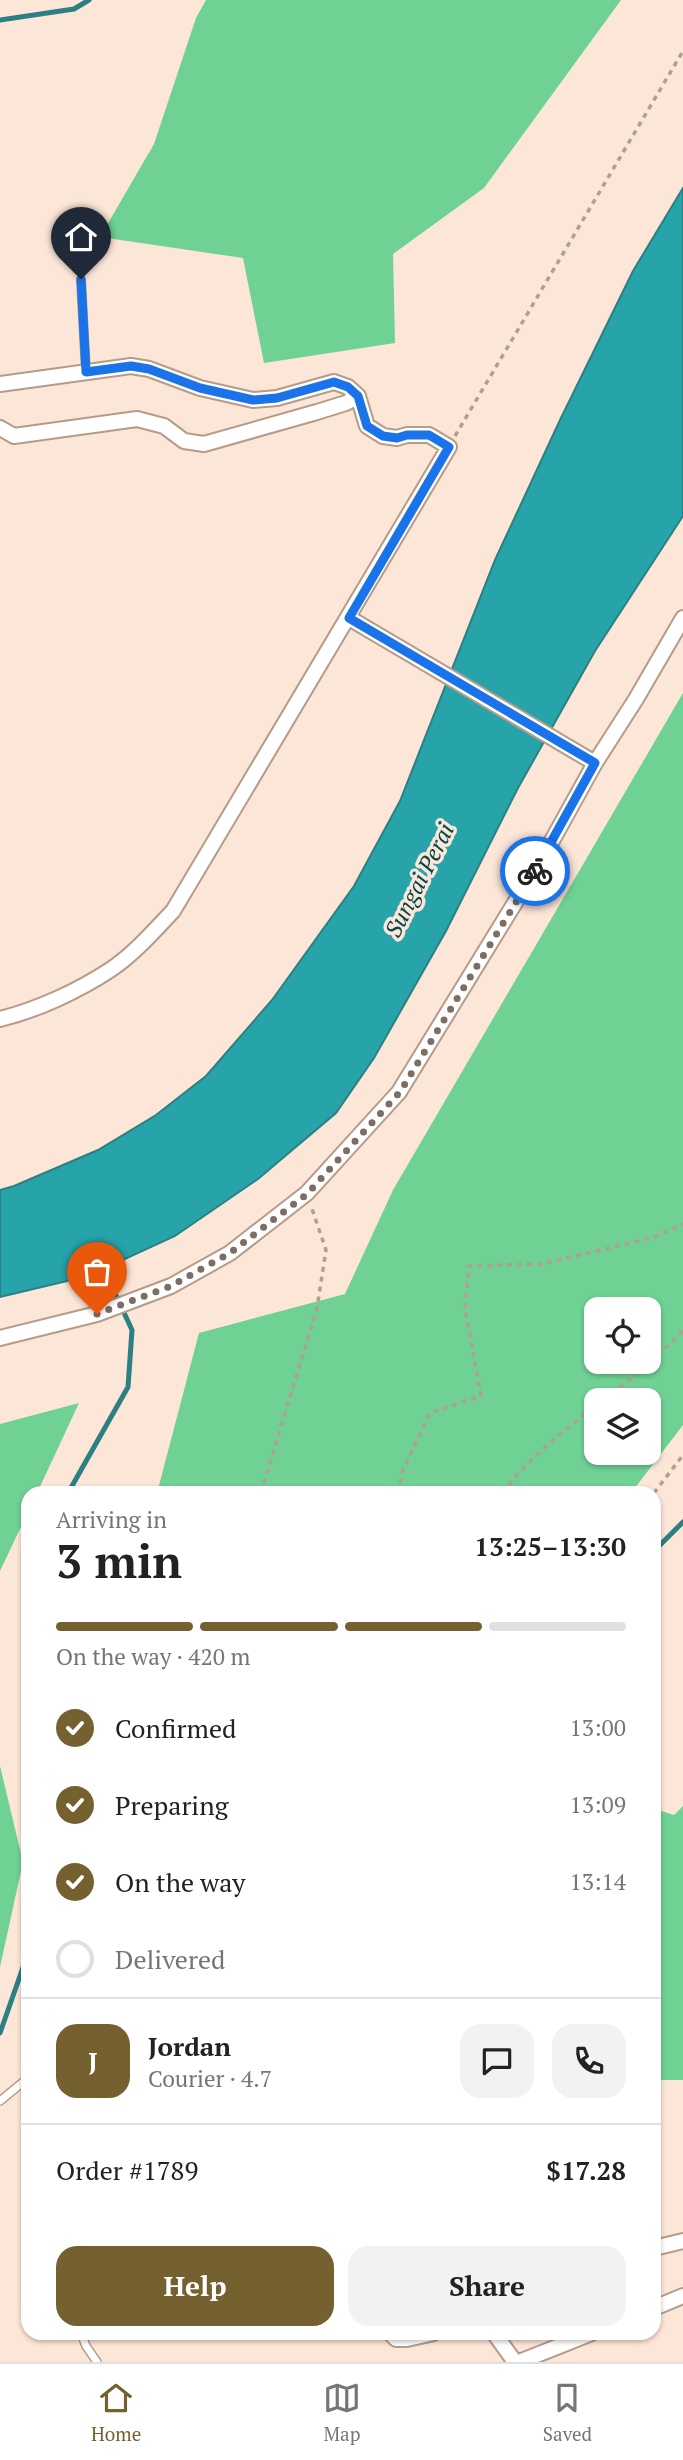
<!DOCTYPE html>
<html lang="en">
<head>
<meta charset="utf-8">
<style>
	body { margin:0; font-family:"PT Serif",serif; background:#f2f2f2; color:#222; height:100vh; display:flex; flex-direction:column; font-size:26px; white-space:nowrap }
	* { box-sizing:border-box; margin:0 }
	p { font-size:23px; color:#767676 }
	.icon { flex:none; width:38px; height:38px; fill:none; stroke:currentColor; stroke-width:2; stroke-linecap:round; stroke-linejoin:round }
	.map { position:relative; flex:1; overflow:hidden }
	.panel { position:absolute; left:21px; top:1486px; width:640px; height:854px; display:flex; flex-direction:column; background:#fff; border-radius:21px; box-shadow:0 2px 5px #0004 }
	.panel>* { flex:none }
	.buttons { position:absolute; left:584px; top:1297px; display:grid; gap:14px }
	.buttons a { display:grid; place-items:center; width:77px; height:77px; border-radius:14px; background:#fff; box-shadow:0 2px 5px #0004; font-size:35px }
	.pin { position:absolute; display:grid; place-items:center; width:60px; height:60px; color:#fff; margin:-72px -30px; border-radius:50% 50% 50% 0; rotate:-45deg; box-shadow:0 0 7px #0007 }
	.pin .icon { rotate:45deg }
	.courier { position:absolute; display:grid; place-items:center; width:70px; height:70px; margin:-35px; border:5px solid #1a73e8; border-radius:50%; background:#fff; color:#222; box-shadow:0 2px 9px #0007 }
	.summary em { font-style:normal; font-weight:700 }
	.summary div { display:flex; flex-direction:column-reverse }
	.summary { display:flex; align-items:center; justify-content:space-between; height:119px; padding:0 35px }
	h1 { font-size:46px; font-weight:700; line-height:52px }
	.bar { display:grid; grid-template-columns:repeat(4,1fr); gap:10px 7px; align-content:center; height:84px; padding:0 35px }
	.bar i { height:9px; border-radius:5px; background:#e0e0e0 }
	.bar .active { background:#756030 }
	.bar p { grid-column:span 4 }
	.line { display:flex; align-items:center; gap:18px; padding:0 35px; border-top:2px solid #e0e0e0 }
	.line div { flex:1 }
	.round { display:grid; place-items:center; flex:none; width:74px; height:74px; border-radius:21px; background:#f2f2f2 }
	ol { padding:0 35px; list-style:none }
	li { display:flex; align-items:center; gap:21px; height:77px }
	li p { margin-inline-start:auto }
	li .icon { padding:7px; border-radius:50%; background:#756030; color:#fff; stroke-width:4 }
	li:last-child { color:#767676 }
	li i { width:38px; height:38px; border:4px solid #e0e0e0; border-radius:50% }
	.primary-button { display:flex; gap:14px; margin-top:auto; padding:14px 35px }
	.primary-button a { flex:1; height:80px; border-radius:21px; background:#756030; color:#fff; font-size:28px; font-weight:700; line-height:80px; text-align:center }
	.primary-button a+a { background:#f2f2f2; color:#222 }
	.tabs { display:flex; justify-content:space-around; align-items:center; height:98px; border-top:2px solid #e0e0e0; background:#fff; font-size:19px; color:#767676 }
	.tabs a { display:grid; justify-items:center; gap:4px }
	.tabs .active { color:#756030 }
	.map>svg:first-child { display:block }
</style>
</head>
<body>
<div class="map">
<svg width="683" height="2362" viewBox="0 0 683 2362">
	<rect width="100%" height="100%" fill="#fce6d7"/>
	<path fill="#6fd194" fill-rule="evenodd" d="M206 0H621L484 188 393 254 395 343 264 363 243 258 100 237 154 144 196 18Z
		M683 693V1425L631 1493H157L199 1333 345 1294 393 1190ZM649 1309V1362H597V1309ZM649 1400V1452H597V1400Z
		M79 1403 37 1493H28V1512L0 1571V1424Z
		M0 1766 23 1862 0 1967Z
		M683 1806V2080H655V1809L674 1815Z"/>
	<path fill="#27a3aa" stroke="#2c8083" stroke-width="2" d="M683 188V516L595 651 518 788 446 931 374 1058 336 1113 258 1179 175 1236 88 1276 0 1297V1190L14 1186 98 1150 156 1115 206 1076 272 1000 354 886 400 801 495 560 560 420 633 271Z"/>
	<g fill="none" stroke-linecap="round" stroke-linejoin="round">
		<path stroke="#2c8083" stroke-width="5" d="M0 20 74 9 89 0
			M68 1493 128 1387 132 1330 101 1263
			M654 1551 683 1522
			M0 2033 28 1953"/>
		<g stroke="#b59b8a" stroke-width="10">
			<path id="service" d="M81 280 86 372
				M0 2101 28 2078
				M81 2333 86 2346 97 2362"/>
		</g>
		<g stroke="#b59b8a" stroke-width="18">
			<path id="minor" d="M0 384 131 366 149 369 200 388 253 400 277 398 334 382 348 387 358 396 367 426 383 436 397 438 407 435H429L449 447 173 911C153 932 134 954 110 970 78 991 37 1010 0 1019
				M0 428 14 436 137 419 164 426 184 441 204 444 317 412 346 403 358 396
				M349 618 595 763
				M0 1338 97 1314 171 1286 230 1253 307 1193 399 1092 543 857 595 763 636 699 683 618
				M654 2248 683 2241
				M654 2308 683 2296
				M390 2333 396 2339H407L434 2333
				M494 2333 515 2362
				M519 2362 592 2333"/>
		</g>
		<path stroke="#b09f93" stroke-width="3.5" stroke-dasharray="5 5" stroke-linecap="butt" d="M455 436 683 51
			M604 1400 644 1368 683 1331
			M261 1493 317 1308 326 1250 312 1209
			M399 1493 402 1472 430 1413 481 1396 465 1309 469 1266 543 1264 654 1237 683 1224
			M503 1493C527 1458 564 1431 597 1405
			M654 1493 683 1455"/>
		<use href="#service" stroke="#fff" stroke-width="7"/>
		<use href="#minor" stroke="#fff" stroke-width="14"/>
	</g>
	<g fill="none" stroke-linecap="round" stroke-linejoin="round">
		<path stroke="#7d6e65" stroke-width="7" stroke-dasharray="0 12.6" d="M97 1314 171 1286 230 1253 307 1194 400 1092 535 871"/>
		<path stroke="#1a73e8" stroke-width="9" d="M81 279 86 372 131 366 149 369 200 388 253 400 277 398 334 382 348 387 358 396 367 426 383 436 397 438 407 435H429L449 447 349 618 595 763 535 871"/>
	</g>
	<g text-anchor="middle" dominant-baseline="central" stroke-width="7" stroke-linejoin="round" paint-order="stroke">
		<g font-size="23" font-style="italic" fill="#00484c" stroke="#fce6d7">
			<text transform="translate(419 880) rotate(-63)">Sungai Perai</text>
		</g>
	</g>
</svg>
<div class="buttons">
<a><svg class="icon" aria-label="locate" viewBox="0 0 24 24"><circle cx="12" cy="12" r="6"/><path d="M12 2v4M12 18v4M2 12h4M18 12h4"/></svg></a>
<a><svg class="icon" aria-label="layers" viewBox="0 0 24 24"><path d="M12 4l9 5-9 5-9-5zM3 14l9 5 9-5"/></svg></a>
</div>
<div class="pin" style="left:97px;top:1314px;background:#ea580c"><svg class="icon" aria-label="bag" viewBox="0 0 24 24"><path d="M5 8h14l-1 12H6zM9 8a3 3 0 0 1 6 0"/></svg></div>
<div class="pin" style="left:81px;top:279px;background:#1f2937"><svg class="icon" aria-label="home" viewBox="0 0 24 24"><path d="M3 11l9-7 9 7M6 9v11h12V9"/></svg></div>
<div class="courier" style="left:535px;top:871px"><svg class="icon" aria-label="bike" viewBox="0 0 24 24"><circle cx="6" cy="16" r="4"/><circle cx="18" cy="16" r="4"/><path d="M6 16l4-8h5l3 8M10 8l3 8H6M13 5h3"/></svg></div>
<section class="panel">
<div class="summary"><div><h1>3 min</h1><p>Arriving in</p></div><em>13:25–13:30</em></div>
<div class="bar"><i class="active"></i><i class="active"></i><i class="active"></i><i></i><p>On the way · 420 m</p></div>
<ol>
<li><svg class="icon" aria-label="check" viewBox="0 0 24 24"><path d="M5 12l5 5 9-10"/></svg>Confirmed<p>13:00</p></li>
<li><svg class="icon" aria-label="check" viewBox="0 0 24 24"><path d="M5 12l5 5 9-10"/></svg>Preparing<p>13:09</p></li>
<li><svg class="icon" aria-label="check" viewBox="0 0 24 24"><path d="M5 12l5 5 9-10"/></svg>On the way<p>13:14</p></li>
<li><i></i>Delivered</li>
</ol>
<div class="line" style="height:126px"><b class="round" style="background:#756030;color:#fff">J</b><div><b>Jordan</b><p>Courier · 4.7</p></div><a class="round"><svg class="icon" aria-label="chat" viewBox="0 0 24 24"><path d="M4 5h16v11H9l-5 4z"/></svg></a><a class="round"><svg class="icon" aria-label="phone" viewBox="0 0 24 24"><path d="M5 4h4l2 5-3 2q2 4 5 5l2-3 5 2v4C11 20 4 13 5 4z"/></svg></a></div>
<div class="line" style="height:91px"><div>Order #1789</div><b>$17.28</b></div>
<div class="primary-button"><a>Help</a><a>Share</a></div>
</section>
</div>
<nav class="tabs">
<a class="active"><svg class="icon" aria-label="home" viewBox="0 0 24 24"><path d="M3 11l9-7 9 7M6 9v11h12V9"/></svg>Home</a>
<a><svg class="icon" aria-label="map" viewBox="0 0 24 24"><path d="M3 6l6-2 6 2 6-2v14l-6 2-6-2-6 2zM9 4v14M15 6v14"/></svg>Map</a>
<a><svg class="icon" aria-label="saved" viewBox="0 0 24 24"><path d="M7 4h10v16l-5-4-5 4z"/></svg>Saved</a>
</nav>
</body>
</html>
